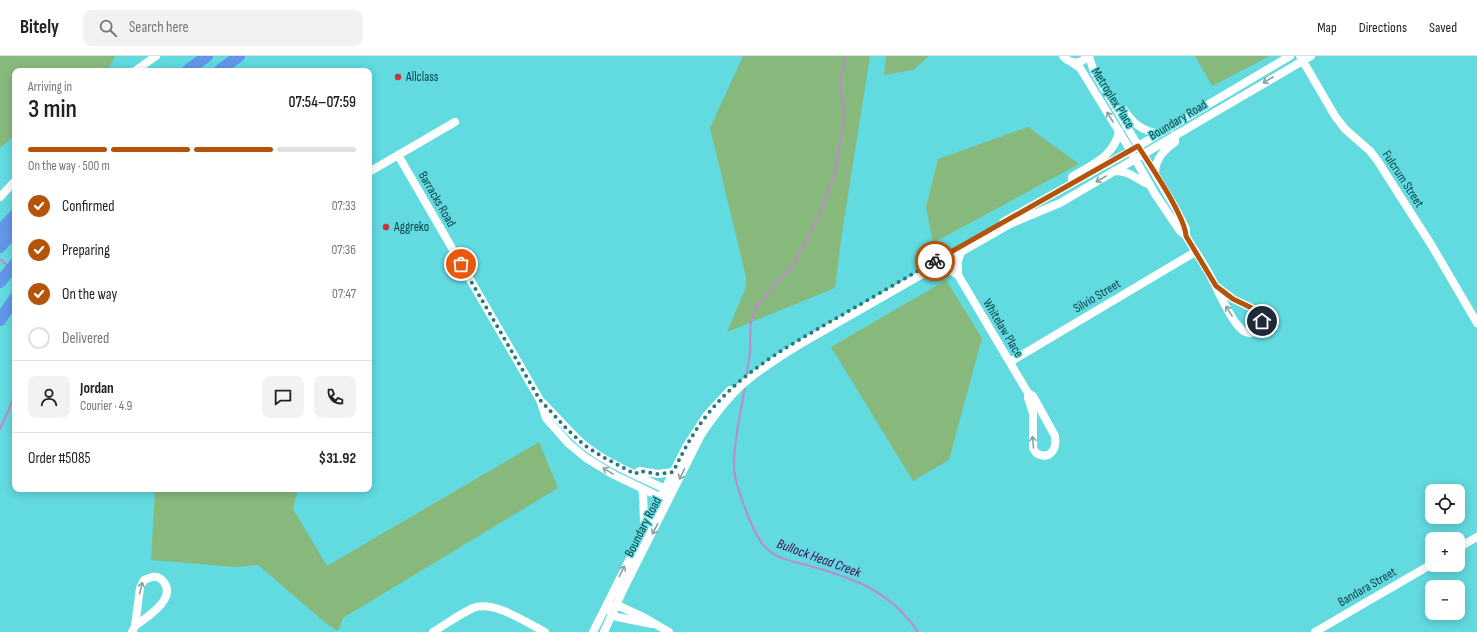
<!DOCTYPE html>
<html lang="en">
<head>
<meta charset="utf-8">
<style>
	body { margin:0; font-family:"Sofia Sans Condensed",sans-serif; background:#f2f2f2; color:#222; height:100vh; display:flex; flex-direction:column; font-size:15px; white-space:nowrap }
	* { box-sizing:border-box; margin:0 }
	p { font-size:13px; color:#767676 }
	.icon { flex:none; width:22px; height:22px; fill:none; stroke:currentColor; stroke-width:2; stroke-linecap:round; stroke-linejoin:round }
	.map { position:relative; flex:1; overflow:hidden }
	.drawer { position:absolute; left:12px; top:12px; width:360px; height:424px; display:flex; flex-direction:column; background:#fff; border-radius:8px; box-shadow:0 2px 10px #0003 }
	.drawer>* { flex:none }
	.controls { position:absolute; left:1425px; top:428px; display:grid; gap:8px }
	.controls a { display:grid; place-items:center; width:40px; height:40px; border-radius:8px; background:#fff; box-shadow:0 2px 10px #0003; font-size:20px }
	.pin { position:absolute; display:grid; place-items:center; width:34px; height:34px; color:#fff; margin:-17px; border:2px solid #fff; border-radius:50%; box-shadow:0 1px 4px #0007 }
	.courier { position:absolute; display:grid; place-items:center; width:40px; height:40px; margin:-20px; border:3px solid #b45309; border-radius:50%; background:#fff; color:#222; box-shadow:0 1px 5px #0007 }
	.head em { font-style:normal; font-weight:600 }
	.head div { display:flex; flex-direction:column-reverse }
	.head { display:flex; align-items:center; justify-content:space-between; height:68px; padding:0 16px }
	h1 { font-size:26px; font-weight:600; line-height:30px }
	.bar { display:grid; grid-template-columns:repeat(4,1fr); gap:6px 4px; align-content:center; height:48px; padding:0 16px }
	.bar i { height:5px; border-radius:3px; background:#e0e0e0 }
	.bar .active { background:#b45309 }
	.bar p { grid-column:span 4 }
	.line { display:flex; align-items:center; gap:10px; padding:0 16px; border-top:1px solid #e0e0e0 }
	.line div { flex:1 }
	.round { display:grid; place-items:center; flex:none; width:42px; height:42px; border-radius:8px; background:#f2f2f2 }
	ol { padding:0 16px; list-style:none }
	li { display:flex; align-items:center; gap:12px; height:44px }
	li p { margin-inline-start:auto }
	li .icon { padding:4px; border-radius:50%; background:#b45309; color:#fff; stroke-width:4 }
	li:last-child { color:#767676 }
	li i { width:22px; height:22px; border:2px solid #e0e0e0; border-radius:50% }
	header { display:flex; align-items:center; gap:24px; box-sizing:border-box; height:56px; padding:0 20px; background:#fff; border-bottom:1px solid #e0e0e0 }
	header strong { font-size:19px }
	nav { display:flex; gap:22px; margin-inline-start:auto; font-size:14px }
	.search { width:280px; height:36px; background:#f2f2f2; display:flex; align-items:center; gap:10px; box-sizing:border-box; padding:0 14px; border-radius:8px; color:#767676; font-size:15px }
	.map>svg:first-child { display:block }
</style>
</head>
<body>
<header>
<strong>Bitely</strong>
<div class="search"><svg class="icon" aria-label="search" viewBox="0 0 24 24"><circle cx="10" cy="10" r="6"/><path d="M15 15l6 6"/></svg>Search here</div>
<nav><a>Map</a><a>Directions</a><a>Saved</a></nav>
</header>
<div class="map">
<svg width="1477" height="576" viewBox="0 0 1477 576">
	<rect width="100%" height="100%" fill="#61dae0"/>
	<path fill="#88b97c" d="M0 0H115L109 12 105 15H15V79L0 92Z
		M743 0H870L842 177 835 232 727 276 746 231V221L710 72Z
		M886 0H929L913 14 884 19Z
		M1195 0H1270L1212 30Z
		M1028 71 1079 108 933 187 926 151 938 103Z
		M946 224 982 282 949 404 913 425 831 291Z
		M539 386 558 432 343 562 338 575 328 569 258 509 235 511 151 504 155 433H298L293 453 327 510Z"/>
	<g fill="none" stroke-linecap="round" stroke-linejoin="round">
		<path stroke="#be8aca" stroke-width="2" d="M0 203 8 210
			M746 322C747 314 749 306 750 297 751 281 748 266 756 251L792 210 820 158 834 119 843 72 844 55 841 34V19L846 0
			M745 331C741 357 734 382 734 408 733 422 740 437 744 449 749 463 757 485 768 494 780 504 796 506 810 510 856 523 890 535 918 576
			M0 373 15 339"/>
		<path stroke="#fff" stroke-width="8" d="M1063 0C1070 8 1080 9 1088 0
			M1089 0 1094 16 1176 153 1186 173V180
			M1300 0 1335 60 1345 73 1370 95 1377 104 1432 190 1477 267
			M1071 6 1080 12 1126 87 1155 138 1180 175 1186 180C1196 197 1208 213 1216 231 1222 243 1231 264 1241 273 1252 284 1267 270 1260 258L1252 252 1233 243 1216 230
			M135 15 156 0
			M1116 52 1124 54C1133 68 1142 74 1158 78
			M398 99 540 344 546 362 569 388 586 402 614 419 660 441 666 442
			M1114 115C1132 115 1134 123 1150 129
			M369 116 455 66
			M1155 116C1156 102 1164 94 1175 86V79
			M1072 127V121C1091 109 1115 100 1119 75
			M0 141 15 125
			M1003 166 1130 95 1290 0
			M935 211 946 212 958 219 1028 337V342L1033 357V392L1036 397C1050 405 1057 393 1055 380L1033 340 1028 337
			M958 219V205L961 196
			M1010 306 1195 196
			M542 346C556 360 568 375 583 388 606 407 638 420 665 433L667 437
			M635 418 640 415 658 418 673 416
			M642 433C645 445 642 457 645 470
			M1458 492 1477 481
			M613 550 617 549 645 562 669 576
			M609 554 617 561 652 568
			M132 576 135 570 140 532 144 524C151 521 157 518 163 525 178 542 147 561 135 570
			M433 576C446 568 460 558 473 552 494 544 527 567 545 576
			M593 576 686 391 707 359 730 334
			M604 576 622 536 701 379C713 361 727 342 744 327 762 312 782 299 802 287L1010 168 1060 147 1311 0
			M1315 576 1432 508"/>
		<path stroke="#6296e9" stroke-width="12" d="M187 15 207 0
			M219 15 239 0
			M0 175 15 159
			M0 191 15 174
			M0 226 15 208
			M0 264 15 242"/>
	</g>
	<defs><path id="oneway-shaft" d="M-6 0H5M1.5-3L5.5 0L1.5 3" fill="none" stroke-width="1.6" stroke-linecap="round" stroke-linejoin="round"/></defs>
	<g stroke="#86a1a2">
		<use href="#oneway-shaft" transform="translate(1268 24) rotate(150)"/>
		<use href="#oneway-shaft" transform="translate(1110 61) rotate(-122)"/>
		<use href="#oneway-shaft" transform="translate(1101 123) rotate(150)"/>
		<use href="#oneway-shaft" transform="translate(1229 255) rotate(-122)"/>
		<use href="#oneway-shaft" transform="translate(1033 386) rotate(-95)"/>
		<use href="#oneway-shaft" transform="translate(608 415) rotate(-148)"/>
		<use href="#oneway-shaft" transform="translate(682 418) rotate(116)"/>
		<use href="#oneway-shaft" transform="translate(655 473) rotate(117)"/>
		<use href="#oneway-shaft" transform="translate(622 515) rotate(-63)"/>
		<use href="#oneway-shaft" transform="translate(141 532) rotate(-76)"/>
	</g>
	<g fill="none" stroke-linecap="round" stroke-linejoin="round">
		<path stroke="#2a787c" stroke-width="4" stroke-dasharray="0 7.2" d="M461 208 540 344 567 373 584 389 603 401 635 418 640 415 658 418 673 416C683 396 693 376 707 359 741 316 788 290 835 263 868 244 902 224 935 205"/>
		<path stroke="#b45309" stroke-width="5" d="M935 205 1138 90C1150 109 1185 160 1186 180L1216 230 1233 243 1258 255 1262 261V265"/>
	</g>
	<g fill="#c53544" stroke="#61dae0" stroke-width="1.5">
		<circle cx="398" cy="21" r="4"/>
		<circle cx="386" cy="171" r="4"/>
	</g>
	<g text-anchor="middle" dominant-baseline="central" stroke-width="3" stroke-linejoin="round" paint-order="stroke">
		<g font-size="13" fill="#0c4346" stroke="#61dae0" text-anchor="start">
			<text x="406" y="21">Allclass</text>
			<text x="394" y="171">Aggreko</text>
		</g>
		<g font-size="13" fill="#0c4346" stroke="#61dae0">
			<text transform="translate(1113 42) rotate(58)">Metroplex Place</text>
			<text transform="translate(1178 64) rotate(-31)">Boundary Road</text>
			<text transform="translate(1403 123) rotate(57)">Fulcrum Street</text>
			<text transform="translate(437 143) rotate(60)">Barracks Road</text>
			<text transform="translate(1097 240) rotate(-31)">Silvio Street</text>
			<text transform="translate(1003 272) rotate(59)">Whitelaw Place</text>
			<text transform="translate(643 471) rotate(-63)">Boundary Road</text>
			<text transform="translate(1367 531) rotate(-30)">Bandara Street</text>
		</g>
		<g font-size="14" font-style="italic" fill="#470255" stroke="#61dae0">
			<text transform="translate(819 502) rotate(20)">Bullock Head Creek</text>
		</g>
	</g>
</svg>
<div class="controls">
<a><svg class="icon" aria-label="locate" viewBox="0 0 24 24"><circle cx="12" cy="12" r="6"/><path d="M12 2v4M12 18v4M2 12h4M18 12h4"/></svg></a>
<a>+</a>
<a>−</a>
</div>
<div class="pin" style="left:461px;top:208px;background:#ea580c"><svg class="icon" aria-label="bag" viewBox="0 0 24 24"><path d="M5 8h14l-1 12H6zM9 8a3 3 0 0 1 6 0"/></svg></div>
<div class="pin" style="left:1262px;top:265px;background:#1f2937"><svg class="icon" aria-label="home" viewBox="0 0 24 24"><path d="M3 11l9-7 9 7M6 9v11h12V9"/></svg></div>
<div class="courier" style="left:935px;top:205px"><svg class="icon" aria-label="bike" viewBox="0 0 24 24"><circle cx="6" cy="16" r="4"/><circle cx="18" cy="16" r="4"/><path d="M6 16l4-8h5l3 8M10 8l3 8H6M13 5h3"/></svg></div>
<section class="drawer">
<div class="head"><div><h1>3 min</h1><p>Arriving in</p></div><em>07:54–07:59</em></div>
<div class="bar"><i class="active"></i><i class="active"></i><i class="active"></i><i></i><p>On the way · 500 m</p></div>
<ol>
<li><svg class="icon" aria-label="check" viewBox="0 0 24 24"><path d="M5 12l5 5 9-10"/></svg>Confirmed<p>07:33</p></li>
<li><svg class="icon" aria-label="check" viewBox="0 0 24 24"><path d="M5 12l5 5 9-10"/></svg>Preparing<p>07:36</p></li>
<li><svg class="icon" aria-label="check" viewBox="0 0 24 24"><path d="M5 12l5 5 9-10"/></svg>On the way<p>07:47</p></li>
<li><i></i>Delivered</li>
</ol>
<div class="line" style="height:72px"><a class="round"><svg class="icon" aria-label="person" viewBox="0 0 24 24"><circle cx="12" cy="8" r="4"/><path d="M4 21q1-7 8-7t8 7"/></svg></a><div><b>Jordan</b><p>Courier · 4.9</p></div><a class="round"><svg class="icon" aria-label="chat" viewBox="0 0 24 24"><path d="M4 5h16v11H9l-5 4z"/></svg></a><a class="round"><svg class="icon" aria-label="phone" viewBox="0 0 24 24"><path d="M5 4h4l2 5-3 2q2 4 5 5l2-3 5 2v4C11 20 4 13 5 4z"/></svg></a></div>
<div class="line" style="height:52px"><div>Order #5085</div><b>$31.92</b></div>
</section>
</div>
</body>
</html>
